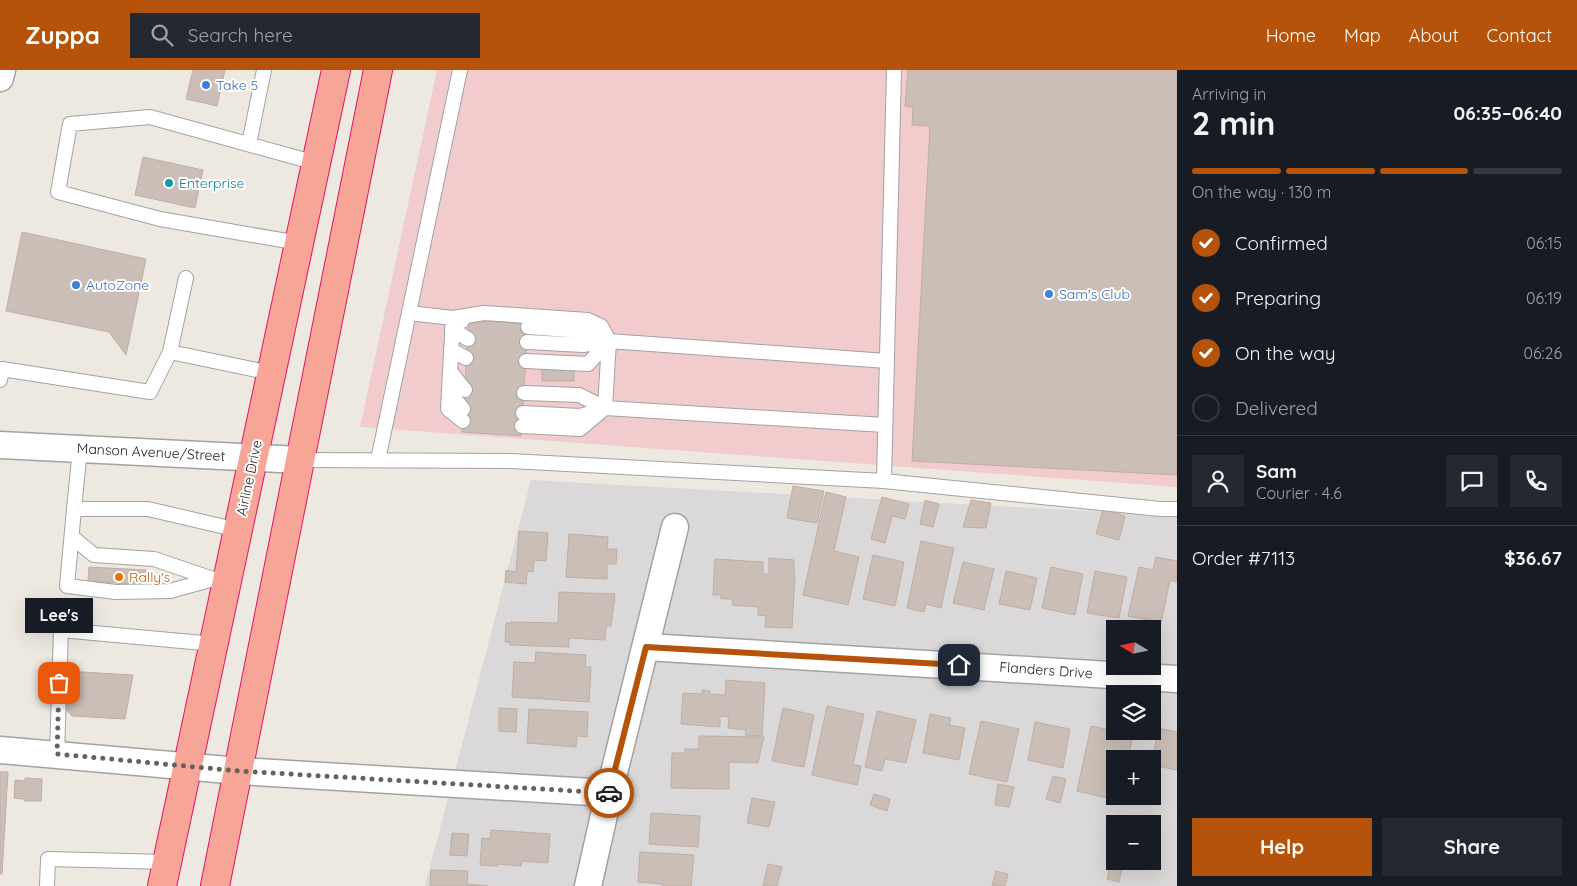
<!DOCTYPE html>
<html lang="en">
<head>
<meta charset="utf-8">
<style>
	body { margin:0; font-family:Quicksand,sans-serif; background:#242831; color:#f1f3f6; height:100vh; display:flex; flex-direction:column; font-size:19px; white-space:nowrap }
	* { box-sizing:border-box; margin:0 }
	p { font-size:16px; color:#9ea1a6 }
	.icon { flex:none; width:28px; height:28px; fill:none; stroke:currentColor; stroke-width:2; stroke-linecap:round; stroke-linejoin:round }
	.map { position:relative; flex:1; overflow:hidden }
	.side { display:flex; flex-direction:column; background:#171b24; width:400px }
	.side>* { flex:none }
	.needle { width:32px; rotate:280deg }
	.buttons { position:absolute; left:1106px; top:550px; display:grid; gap:10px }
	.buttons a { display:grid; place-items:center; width:55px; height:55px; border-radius:0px; background:#171b24; box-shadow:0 5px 20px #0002; font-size:25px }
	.pin { position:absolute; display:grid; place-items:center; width:42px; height:42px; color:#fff; margin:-21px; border-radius:10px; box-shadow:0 2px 8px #0006 }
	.courier { position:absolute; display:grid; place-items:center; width:50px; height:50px; margin:-25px; border:4px solid #b45309; border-radius:50%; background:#fff; color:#222; box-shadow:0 1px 6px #0007 }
	.bubble { position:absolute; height:35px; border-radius:0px; background:#171b24; box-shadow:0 5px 20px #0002; font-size:16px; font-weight:800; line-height:35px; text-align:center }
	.headline em { font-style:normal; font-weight:800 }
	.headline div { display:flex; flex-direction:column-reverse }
	.headline { display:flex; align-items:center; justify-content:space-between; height:85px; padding:0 15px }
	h1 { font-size:32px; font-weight:800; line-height:38px }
	.bar { display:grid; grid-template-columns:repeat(4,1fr); gap:8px 5px; align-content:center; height:60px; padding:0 15px }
	.bar i { height:6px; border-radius:4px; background:#363941 }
	.bar .active { background:#b45309 }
	.bar p { grid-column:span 4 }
	.line { display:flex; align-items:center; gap:12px; padding:0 15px; border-top:1px solid #363941 }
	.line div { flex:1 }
	.round { display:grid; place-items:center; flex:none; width:52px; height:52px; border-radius:0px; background:#242831 }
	ol { padding:0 15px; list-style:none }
	li { display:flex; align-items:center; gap:15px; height:55px }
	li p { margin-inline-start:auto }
	li .icon { padding:5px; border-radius:50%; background:#b45309; color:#fff; stroke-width:4 }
	li:last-child { color:#9ea1a6 }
	li i { width:28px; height:28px; border:2px solid #363941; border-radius:50% }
	.cta { display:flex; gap:10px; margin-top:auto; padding:10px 15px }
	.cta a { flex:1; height:58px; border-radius:0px; background:#b45309; color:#fff; font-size:20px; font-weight:800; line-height:58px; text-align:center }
	.cta a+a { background:#242831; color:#f1f3f6 }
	header { display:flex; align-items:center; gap:30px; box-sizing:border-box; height:70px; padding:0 25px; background:#b45309; color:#fff }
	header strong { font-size:24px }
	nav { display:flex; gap:28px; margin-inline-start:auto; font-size:18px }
	.search { width:350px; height:45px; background:#242831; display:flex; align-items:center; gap:12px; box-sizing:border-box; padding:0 18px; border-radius:0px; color:#9ea1a6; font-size:19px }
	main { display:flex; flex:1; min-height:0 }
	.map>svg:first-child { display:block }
</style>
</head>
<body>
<header>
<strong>Zuppa</strong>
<div class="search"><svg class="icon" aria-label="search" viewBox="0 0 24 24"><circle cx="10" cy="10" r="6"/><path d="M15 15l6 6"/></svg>Search here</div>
<nav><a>Home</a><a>Map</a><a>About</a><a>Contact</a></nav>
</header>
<main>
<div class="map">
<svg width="1177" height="816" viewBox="0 0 1177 816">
	<rect width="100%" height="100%" fill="#eee9e0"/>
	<path fill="#dad8d8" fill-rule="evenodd" d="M531 410 1177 446V816H425ZM1115 559H1152V596H1115ZM1115 624H1152V661H1115ZM1115 689H1152V726H1115ZM1115 754H1152V791H1115Z"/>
	<path fill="#f2cccd" d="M437 0H1177V417L360 357Z"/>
	<path fill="#cabeb6" stroke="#c1ada1" d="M193 0H225L217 36 186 29Z
		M908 0H1177V405L912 391 930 56 912 55 913 37 905 36Z
		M143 87 203 100 195 138 135 125Z
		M22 162 146 189 126 285 109 262 6 241Z
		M469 250 528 254 521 366 462 362Z
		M542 296 574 297V311H542Z
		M793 416 824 421 817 453 787 448Z
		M826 422 846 427 834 481 859 487 848 535 803 525Z
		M882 427 909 434 905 449 892 446 885 473 871 469Z
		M925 430 939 434 933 457 920 454Z
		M971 430 991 433 986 458 963 457Z
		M1103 440 1125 446 1119 470 1096 464Z
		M519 461 548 463 546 491 534 490 533 502 527 501 526 514 505 512 506 500 516 502Z
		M569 464 608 467 607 479H617L616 494H607V509L566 507Z
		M921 471 954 478 941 538 926 534 924 542 907 538Z
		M873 485 904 492 895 536 863 529Z
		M1156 487 1177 491V512L1170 510 1161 553 1128 546 1139 497 1153 500Z
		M769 488 794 490V506L795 505 792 558 765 557 766 546 758 545V537L732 535 733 529H721V525H713L715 489 763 492V504H769Z
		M963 492 994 499 984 540 953 533Z
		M89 497 146 500V503H149V513H145V515L88 511Z
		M1051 497 1083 504 1075 545 1042 538Z
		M1006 501 1037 508 1030 540 999 534Z
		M1095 501 1127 507 1119 548 1087 543Z
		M559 522 615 524 611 556H606L605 570 569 568V577L509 575 511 573 505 572 506 553H511V552L558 553Z
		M536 582 586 585 585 597H591L589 632 512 627 514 592 535 593Z
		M64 601 133 605 125 649 72 646 62 634Z
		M726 610 765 613 762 666 745 665 746 660 728 658 729 647 720 646V657L681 654 683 623 702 624V620L710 621V624L725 625Z
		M827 636 864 644 853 695 861 696 857 715 812 705Z
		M499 638 517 639 516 662 499 661Z
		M783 638 814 645 804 697 772 691Z
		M529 639 588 642 587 667 577 666 576 677 527 673Z
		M877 641 916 650 906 693 885 689 882 701 865 697Z
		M930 644 951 648 949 655 965 658 959 690 923 683Z
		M981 651 1019 659 1007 712 969 704Z
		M1035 652 1070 659 1063 698 1028 690Z
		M1091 656 1133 665 1128 689H1115V726H1120L1119 731 1077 721Z
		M1158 658 1177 662V700L1152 695Z
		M699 666 764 667 758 693 729 692V719L671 718 672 683H685V679H699Z
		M0 702H8L2 804H0Z
		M1053 706 1066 709 1060 733 1046 729Z
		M25 708 42 709 41 731H24V729L14 728 15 710 25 711Z
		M998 714 1014 717 1009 737 995 735Z
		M874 724 890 729 887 741 870 735Z
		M752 728 775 732 769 757 747 753Z
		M651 743 700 746 698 777 649 774Z
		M491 760 550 764 548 793 522 791 521 796 497 794V796L480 795 482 768 490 769Z
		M452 763 469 764 467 786 450 785Z
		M640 782 694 785 691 816H662V814L638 812Z
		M1112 788H1115V791H1124L1119 812 1107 809Z
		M768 794 782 797 777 816H763Z
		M431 800 468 801 467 814 488 816H430Z
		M996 801 1008 804 1005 816H992Z"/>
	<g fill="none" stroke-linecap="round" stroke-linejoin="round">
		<g stroke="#a2a2a2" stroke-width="16">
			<path id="service" d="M249 74 264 0
				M299 173 160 149 58 122 70 54 150 47 316 93
				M409 243 453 248 484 243 588 250 601 256 609 271 605 338 885 355
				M462 251 453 248 448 339 463 351
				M528 257 582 261 608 271
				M452 259 468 269
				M527 272 583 275 609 271 887 291
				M451 280 466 288
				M170 282 186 208
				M526 291 588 294 609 271
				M450 301 465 320
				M0 310 2 299 150 322 170 282 271 303
				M449 322 463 339
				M524 323 579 325 605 338
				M523 343 580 346 597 341
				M522 356 580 359 605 338
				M301 390 510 391 884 411 894 0
				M378 390 460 0
				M884 411 1160 439H1177
				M74 439 80 379
				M72 467 94 485 154 489 213 509
				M228 505 170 521 116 522 67 516 74 439H148L238 460
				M57 684 61 560 214 574
				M47 816 48 789 167 792"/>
		</g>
		<g stroke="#a2a2a2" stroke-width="29">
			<path id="minor" d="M0 8 2 0
				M0 375 301 390
				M646 577 1177 609
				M0 680 239 701 609 723
				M588 816 609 723 675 457"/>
		</g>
		<g stroke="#e61365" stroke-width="30">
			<path id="trunk" d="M162 816 336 0
				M215 816 378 0"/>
		</g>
		<use href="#service" stroke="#fff" stroke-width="14"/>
		<use href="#minor" stroke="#fff" stroke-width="26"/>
		<use href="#trunk" stroke="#f6a596" stroke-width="28"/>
	</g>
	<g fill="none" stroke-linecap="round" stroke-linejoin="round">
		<path stroke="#656360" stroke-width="5" stroke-dasharray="0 9" d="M59 613 57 684 239 701 609 723"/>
		<path stroke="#b45309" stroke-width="6" d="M609 723 646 577 959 595"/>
	</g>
	<g fill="#3f7fe0" stroke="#fff" stroke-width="2">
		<circle cx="206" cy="15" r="5"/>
		<circle cx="76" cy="215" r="5"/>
		<circle cx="1049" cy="224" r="5"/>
	</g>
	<circle fill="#0f9aa8" stroke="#fff" stroke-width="2" cx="169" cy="113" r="5"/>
	<circle fill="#e8710a" stroke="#fff" stroke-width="2" cx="119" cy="507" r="5"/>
	<g text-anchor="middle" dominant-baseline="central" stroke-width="4" stroke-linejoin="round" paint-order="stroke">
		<g font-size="14" fill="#366cbe" stroke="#fff" text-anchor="start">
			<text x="216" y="15">Take 5</text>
			<text x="86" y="215">AutoZone</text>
			<text x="1059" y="224">Sam's Club</text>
		</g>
		<g font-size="14" fill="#0d838f" stroke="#fff" text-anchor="start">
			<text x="179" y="113">Enterprise</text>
		</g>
		<g font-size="14" fill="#1b1b1b" stroke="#fff">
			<text transform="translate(151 382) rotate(3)">Manson Avenue/Street</text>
			<text transform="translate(249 408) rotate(-78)">Airline Drive</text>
			<text transform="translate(1046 600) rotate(4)">Flanders Drive</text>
		</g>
		<g font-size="14" fill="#c56008" stroke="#fff" text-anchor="start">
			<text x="129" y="507">Rally's</text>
		</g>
	</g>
</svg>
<div class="buttons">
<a><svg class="needle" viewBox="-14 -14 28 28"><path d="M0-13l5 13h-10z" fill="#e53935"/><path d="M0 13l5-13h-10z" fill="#9ea1a6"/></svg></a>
<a><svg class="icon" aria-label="layers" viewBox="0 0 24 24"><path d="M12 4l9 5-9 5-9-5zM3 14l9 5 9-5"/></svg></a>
<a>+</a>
<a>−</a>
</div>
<div class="pin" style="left:59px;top:613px;background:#ea580c"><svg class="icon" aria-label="bag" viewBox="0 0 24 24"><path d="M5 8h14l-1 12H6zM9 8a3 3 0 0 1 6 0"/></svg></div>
<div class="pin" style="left:959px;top:595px;background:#1f2937"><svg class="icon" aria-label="home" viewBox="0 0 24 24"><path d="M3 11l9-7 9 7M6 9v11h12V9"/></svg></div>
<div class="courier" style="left:609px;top:723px"><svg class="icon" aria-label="car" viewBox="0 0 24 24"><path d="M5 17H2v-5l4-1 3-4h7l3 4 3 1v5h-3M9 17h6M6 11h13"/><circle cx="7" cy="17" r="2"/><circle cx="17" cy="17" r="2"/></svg></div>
<div class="bubble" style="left:25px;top:528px;width:68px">Lee's</div>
</div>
<section class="side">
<div class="headline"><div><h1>2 min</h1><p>Arriving in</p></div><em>06:35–06:40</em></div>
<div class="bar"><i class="active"></i><i class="active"></i><i class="active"></i><i></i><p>On the way · 130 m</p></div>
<ol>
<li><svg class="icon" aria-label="check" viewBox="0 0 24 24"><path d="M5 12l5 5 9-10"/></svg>Confirmed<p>06:15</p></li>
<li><svg class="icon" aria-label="check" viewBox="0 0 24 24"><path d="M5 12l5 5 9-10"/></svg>Preparing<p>06:19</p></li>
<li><svg class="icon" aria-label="check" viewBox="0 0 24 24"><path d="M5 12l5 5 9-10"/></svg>On the way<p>06:26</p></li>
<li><i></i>Delivered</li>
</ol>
<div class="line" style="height:90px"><a class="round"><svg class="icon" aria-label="person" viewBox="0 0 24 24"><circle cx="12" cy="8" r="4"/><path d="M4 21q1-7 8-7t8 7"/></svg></a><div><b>Sam</b><p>Courier · 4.6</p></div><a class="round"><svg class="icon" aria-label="chat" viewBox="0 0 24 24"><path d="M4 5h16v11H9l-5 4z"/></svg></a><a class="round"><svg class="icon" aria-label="phone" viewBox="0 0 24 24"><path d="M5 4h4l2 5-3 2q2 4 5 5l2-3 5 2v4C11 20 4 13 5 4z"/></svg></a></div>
<div class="line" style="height:65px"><div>Order #7113</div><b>$36.67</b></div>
<div class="cta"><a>Help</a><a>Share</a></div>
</section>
</main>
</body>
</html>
